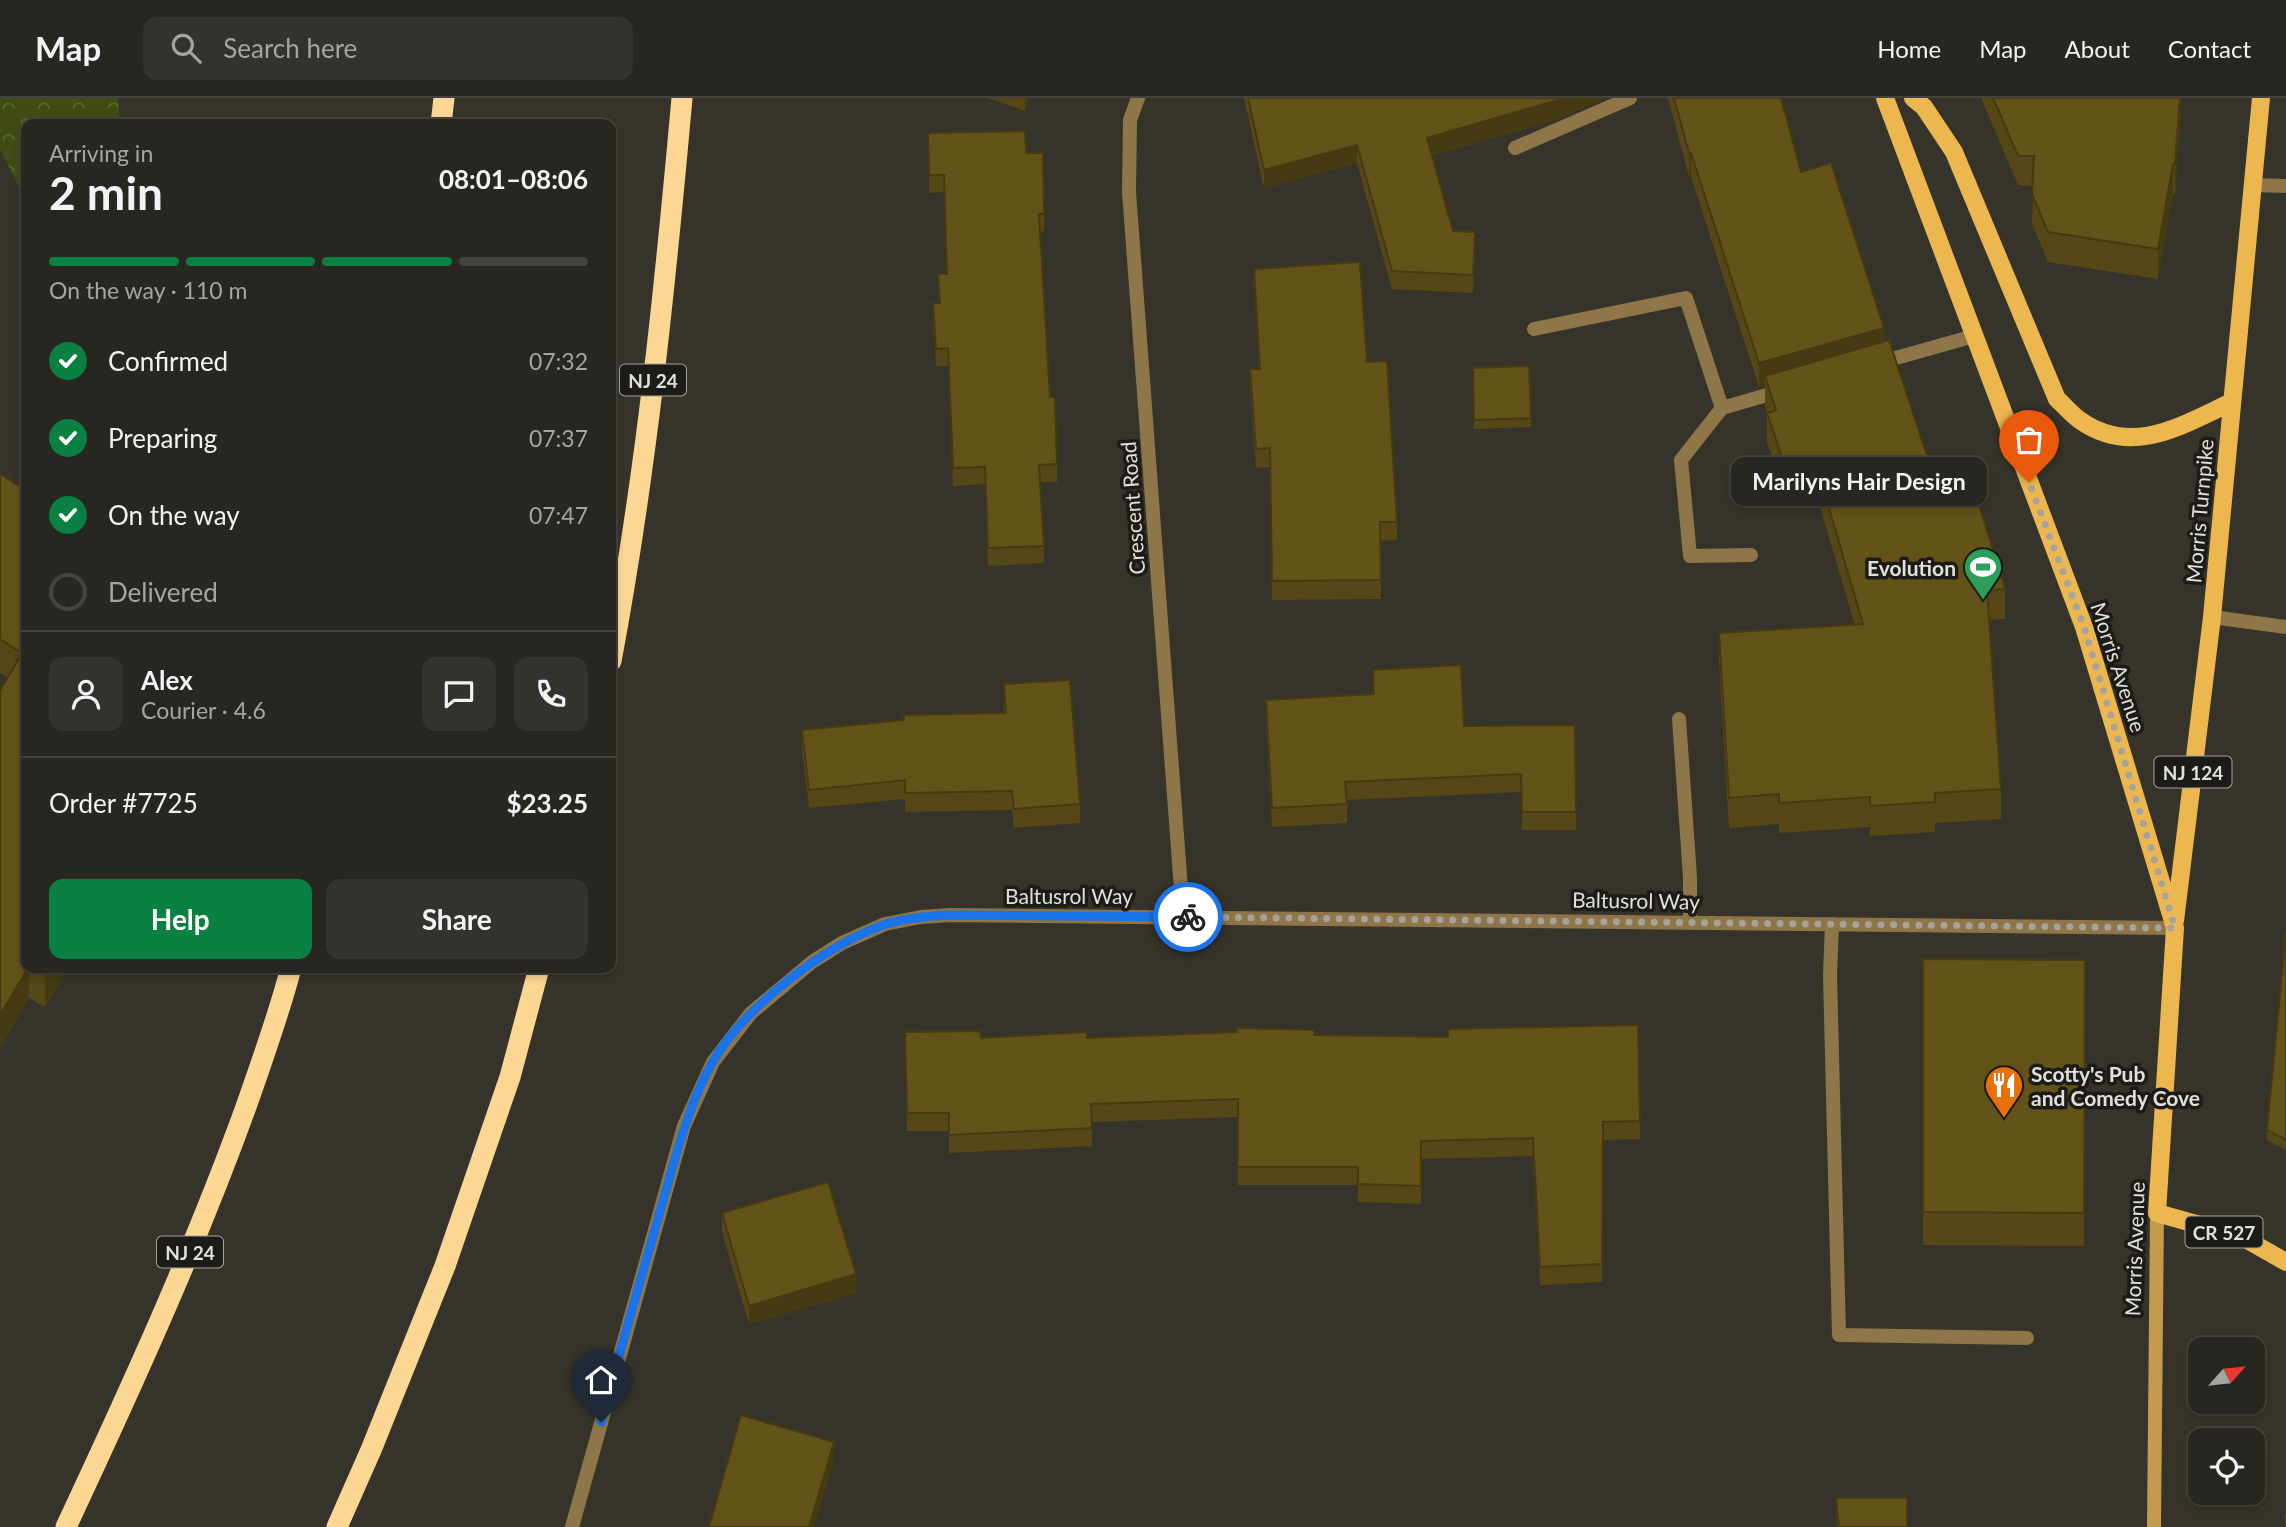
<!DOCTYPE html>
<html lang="en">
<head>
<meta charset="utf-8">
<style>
	body { margin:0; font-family:Lato,sans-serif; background:#34322d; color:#f1f3f6; height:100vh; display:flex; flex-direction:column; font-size:26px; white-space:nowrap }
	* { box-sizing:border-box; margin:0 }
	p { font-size:23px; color:#a5a5a5 }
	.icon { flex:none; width:38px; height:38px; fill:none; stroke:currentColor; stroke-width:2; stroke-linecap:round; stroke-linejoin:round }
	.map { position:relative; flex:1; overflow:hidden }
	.panel { position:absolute; left:21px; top:21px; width:595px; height:854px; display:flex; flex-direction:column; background:#282620; border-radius:14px; box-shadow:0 4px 10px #0003,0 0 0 2px #44433e }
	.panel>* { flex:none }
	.needle { width:46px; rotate:63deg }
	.controls { position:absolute; left:2188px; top:1239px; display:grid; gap:14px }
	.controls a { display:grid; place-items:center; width:77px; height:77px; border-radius:14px; background:#282620; box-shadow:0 4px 10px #0003,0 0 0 2px #44433e; font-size:35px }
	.pin { position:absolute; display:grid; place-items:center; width:60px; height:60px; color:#fff; margin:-72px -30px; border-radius:50% 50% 50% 0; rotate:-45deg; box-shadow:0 0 7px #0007 }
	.pin .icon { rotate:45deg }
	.courier { position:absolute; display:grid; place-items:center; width:70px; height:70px; margin:-35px; border:5px solid #1a73e8; border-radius:50%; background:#fff; color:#222; box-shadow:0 2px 9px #0007 }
	.bubble { position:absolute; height:49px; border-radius:14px; background:#282620; box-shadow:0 4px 10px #0003,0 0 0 2px #44433e; font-size:23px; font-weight:700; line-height:49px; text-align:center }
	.headline em { font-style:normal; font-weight:700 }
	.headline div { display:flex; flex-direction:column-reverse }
	.headline { display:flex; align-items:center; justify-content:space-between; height:119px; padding:0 28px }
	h1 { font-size:46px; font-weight:700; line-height:52px }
	.bar { display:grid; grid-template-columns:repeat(4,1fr); gap:10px 7px; align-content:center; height:84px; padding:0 28px }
	.bar i { height:9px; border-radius:5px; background:#44433e }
	.bar .selected { background:#0b8043 }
	.bar p { grid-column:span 4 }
	.line { display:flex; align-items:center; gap:18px; padding:0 28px; border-top:2px solid #44433e }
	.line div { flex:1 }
	.round { display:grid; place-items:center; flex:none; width:74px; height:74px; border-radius:14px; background:#34322d }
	ol { padding:0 28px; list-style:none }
	li { display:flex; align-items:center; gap:21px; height:77px }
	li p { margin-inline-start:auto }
	li .icon { padding:7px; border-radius:50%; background:#0b8043; color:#fff; stroke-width:4 }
	li:last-child { color:#a5a5a5 }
	li i { width:38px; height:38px; border:4px solid #44433e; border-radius:50% }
	.button { display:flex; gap:14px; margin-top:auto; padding:14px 28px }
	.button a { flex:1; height:80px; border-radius:14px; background:#0b8043; color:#fff; font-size:28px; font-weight:700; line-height:80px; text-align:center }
	.button a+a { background:#34322d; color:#f1f3f6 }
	header { display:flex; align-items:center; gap:42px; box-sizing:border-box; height:98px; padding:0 35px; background:#282620; border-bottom:2px solid #44433e }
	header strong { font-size:33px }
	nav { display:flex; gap:38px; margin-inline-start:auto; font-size:24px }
	.search { width:490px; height:63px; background:#34322d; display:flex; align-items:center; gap:18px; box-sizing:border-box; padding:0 24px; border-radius:14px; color:#a5a5a5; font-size:26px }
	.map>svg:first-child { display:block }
</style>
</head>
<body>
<header>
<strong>Map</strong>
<div class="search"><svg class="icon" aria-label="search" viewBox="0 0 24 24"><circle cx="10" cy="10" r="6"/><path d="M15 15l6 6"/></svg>Search here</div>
<nav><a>Home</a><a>Map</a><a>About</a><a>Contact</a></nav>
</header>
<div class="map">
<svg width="2286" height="1429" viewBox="0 0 2286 1429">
	<defs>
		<pattern id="forest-crowns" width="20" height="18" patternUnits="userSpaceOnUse" patternTransform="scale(1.75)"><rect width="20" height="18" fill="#404c14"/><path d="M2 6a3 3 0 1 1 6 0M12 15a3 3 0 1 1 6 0" fill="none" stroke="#5b6636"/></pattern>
	</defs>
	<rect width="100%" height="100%" fill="#36332a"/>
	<path fill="url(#forest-crowns)" d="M0 0H118L120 26H26V104L0 51Z"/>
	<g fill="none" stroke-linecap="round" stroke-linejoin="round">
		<path stroke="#8f7648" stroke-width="14" d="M1515 50 1630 0
			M2253 87 2286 88
			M1534 231 1686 200 1722 310 1781 293
			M1878 265 1974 238
			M1722 310 1681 362 1690 458 1751 457
			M1679 621 1690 779V824
			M1832 826 1830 877 1839 1237 2027 1240"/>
		<path stroke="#8f7648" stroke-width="14" d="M1138 0 1130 22 1129 94 1183 818
			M2212 519 2286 529"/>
		<path stroke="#8f7648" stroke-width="14" d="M572 1429 684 1028 713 964 751 915 812 864 842 845 885 826 921 819 950 817 2175 830"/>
		<path stroke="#c49b4e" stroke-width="14" d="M2154 1429 2157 1115"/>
		<path stroke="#ecb74f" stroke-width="18" d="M1885 0 2084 529 2175 830 2157 1115 2242 1139 2286 1164
			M1913 0 1924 9 1954 54 2057 301C2065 308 2072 317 2081 323 2133 359 2182 327 2232 304
			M2175 823 2212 519 2261 0"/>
		<path stroke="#fcd693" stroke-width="21" d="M441 26 444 0
			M611 563C646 377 665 189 682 0
			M66 1429C131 1290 195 1150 247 1006 263 960 279 916 291 870
			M337 1429 371 1352 445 1168 510 979 539 870"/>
	</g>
	<path fill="#564716" d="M988 0H1029L1025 13Z
		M1244 0H1606L1558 21 1432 57 1453 133 1475 152 1473 195 1392 191 1357 65 1264 90Z
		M1668 0H1781L1801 74 1884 244 1933 376 2005 491V521L1989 522 2001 691V721L1935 725V734L1870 738V729L1779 735V726L1729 730 1719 565V535L1855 527 1814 389 1785 398 1767 344V314L1765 308V288L1759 289 1691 79H1689Z
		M1981 0H2182L2175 96H2173L2158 181 2048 164 2032 126 2033 88 2018 87Z
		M928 35 1026 55 1044 116V133L1040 134 1050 299 1057 366V384H1040L1044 448V465L988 468 985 386 953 388 948 268H936L933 223V205H939L938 176H946L944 94 929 95Z
		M1254 171 1367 264 1397 424V442L1380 443 1381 501 1272 502 1270 369 1256 370 1250 290V271H1259L1254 190Z
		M1529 268 1531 329 1474 331 1473 270Z
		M0 376 26 392V870H68L45 909 29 900 0 950V593L8 579 0 575Z
		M1373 572 1464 628 1575 627 1576 732H1522L1521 694 1347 702V725L1272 729 1266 621V602L1373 596Z
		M1004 586 1080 706V725L1014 730 1012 712 905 714V701L809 710 802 651V632L904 622 1004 615Z
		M2286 834V1052L2267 1042V1032Z
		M1923 861 2085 862 2084 1148 1923 1147Z
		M1638 927 1640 1041 1603 1042 1602 1184 1540 1187 1533 1058 1421 1061V1106L1358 1104V1087H1238V1019L1092 1024V1048L949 1055V1033H907L905 952 981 940 1314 937 1448 939V931Z
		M722 1115 856 1195 749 1226 722 1134Z
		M1836 1400 1907 1429H1837Z
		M2286 1414V1429H2285V1416Z"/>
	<path fill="#463a12" d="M1025 0H1029L1025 13Z
		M1564 0H1606L1558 21 1427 58V40Z
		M2180 0H2182L2175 96V66Z
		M1357 47V65L1264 90V72Z
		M1689 55H1691V79H1689Z
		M2173 66V96L2158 181V151Z
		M1475 134V152L1473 195V177Z
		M1884 230V254L1765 278V288L1759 289V265Z
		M1814 359V389L1785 398V368Z
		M28 870H29V900L0 950V917Z
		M49 870H68L45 909V876Z
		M856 1176V1195L749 1226V1208Z
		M834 1344V1363L814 1429H809Z"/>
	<path fill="#645319" stroke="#463a12" stroke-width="2" d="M1248 0H1564L1427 40 1453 133 1475 134 1473 177 1392 173 1357 47 1264 72Z
		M1674 0H1781L1801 74 1831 65 1884 230 1759 265 1691 55H1689Z
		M1993 0H2180L2175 66H2173L2158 151 2048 134 2032 96 2034 58H2018Z
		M1025 33 1026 55H1043L1044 116H1039L1050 299H1055L1057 366 1039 367 1044 448 988 450 985 369 953 370 948 250 936 251 933 205H940L938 176H947L944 77H929L928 35Z
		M1360 164 1367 264 1387 263 1397 424H1380L1381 482 1272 483 1270 350 1256 351 1250 271H1260L1254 171Z
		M1889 242 1933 376 1969 374 2005 491 1987 492 2001 691 1935 695V704L1870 708V699L1779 705V696L1729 700 1719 535 1863 526 1814 359 1785 368 1767 315 1776 312 1765 278Z
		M1529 268 1531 320 1474 322 1473 270Z
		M0 376 26 392V870H28L0 917V593L22 555 0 541Z
		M1461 567 1464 628 1575 627 1576 714H1522L1521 676 1345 684 1347 706 1272 710 1266 602 1374 596 1373 572Z
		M1070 582 1080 706 1014 711 1012 693 905 695V682L809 692 802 632 904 622V617L1006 615 1004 586Z
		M2286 834V1042L2267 1032Z
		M1923 861 2085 862 2084 1115 1923 1114Z
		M34 870H49L45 876Z
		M1638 927 1640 1023 1603 1024 1602 1166 1540 1169 1533 1040 1421 1043V1088L1358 1086V1069H1238V1001L1091 1006 1092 1030 949 1037V1015H907L905 934 980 933 981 940 1087 934V940L1237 934V930L1314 932V937L1448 939V931Z
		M828 1084 856 1176 749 1208 722 1115Z
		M741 1317 834 1344 809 1429H709Z
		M1836 1400H1907V1429H1839Z"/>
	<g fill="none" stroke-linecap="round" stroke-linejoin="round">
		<path stroke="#a6a39c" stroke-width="7" stroke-dasharray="0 12.6" d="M1188 819 2175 830 2084 529 2029 384"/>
		<path stroke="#1a73e8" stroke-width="9" d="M601 1324C620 1252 641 1181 661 1110 675 1061 687 1010 712 965 744 909 823 849 883 827 904 820 928 818 950 817L1188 819"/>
	</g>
	<defs>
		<g id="stadium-pin" transform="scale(2.0125)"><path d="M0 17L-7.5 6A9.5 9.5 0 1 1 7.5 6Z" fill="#2e9e5b" stroke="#1c1b17"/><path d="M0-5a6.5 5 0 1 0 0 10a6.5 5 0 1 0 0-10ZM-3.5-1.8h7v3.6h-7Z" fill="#fff"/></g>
		<g id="restaurant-pin" transform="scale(2.0125)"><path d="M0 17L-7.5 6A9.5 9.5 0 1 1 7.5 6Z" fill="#e8710a" stroke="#1c1b17"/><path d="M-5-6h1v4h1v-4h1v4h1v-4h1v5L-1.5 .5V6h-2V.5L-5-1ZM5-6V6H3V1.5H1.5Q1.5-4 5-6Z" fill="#fff"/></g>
	</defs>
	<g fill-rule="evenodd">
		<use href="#stadium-pin" x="1983" y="469"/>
		<use href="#restaurant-pin" x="2004" y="987"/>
	</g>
	<g text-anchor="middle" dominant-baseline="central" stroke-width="7" stroke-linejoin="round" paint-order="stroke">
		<g fill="#1c1b17" stroke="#a7a5a0" stroke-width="2">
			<rect x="620" y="266.5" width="66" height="31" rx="5"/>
			<rect x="2154.5" y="658.5" width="77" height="31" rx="5"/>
			<rect x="2185.5" y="1118.5" width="77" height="31" rx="5"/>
			<rect x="157" y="1138.5" width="66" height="31" rx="5"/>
		</g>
		<g font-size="19" font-weight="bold" fill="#e2e0da">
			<text x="653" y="282">NJ 24</text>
			<text x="2193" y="674">NJ 124</text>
			<text x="2224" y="1134">CR 527</text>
			<text x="190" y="1154">NJ 24</text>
		</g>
		<g font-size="21" fill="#e2e0da" stroke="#1c1b17">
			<text transform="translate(1132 410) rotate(-94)">Crescent Road</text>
			<text transform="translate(2199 413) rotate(-85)">Morris Turnpike</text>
			<text transform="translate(2119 569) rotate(72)">Morris Avenue</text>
			<text x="1069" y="797">Baltusrol Way</text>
			<text transform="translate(1636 802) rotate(1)">Baltusrol Way</text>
			<text transform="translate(2134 1151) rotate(-88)">Morris Avenue</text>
		</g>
		<g font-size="21" font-weight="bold" fill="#e2e0da" stroke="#1c1b17" text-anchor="end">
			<text x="1956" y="469">Evolution</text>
			<text x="2031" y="975" text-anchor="start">Scotty's Pub<tspan x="2031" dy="24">and Comedy Cove</tspan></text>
		</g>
	</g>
</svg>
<div class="controls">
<a><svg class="needle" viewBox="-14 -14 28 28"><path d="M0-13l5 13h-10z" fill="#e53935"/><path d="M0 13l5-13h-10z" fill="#a5a5a5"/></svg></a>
<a><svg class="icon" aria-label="locate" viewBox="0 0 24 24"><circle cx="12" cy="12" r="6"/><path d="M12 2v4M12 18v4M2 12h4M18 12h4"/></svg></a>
</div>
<div class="pin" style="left:2029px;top:384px;background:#ea580c"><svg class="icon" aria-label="bag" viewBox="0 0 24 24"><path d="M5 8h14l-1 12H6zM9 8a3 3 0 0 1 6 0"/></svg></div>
<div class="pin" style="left:601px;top:1324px;background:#1f2937"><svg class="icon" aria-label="home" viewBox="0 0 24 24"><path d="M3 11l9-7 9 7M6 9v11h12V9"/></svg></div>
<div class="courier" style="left:1188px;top:819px"><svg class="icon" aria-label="bike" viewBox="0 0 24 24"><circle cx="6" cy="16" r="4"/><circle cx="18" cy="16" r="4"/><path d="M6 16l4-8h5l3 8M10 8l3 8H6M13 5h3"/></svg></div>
<div class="bubble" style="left:1731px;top:359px;width:256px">Marilyns Hair Design</div>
<section class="panel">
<div class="headline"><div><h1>2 min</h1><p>Arriving in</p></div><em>08:01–08:06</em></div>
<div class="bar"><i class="selected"></i><i class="selected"></i><i class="selected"></i><i></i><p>On the way · 110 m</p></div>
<ol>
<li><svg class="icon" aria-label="check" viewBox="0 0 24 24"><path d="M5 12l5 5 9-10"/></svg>Confirmed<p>07:32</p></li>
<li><svg class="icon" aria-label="check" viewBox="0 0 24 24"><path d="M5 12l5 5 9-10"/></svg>Preparing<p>07:37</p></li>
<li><svg class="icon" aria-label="check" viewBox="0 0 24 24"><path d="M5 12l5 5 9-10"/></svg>On the way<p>07:47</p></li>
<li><i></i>Delivered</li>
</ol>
<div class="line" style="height:126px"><a class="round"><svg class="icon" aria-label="person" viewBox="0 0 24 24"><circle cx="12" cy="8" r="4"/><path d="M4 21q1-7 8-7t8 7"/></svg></a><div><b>Alex</b><p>Courier · 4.6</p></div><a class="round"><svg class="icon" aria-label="chat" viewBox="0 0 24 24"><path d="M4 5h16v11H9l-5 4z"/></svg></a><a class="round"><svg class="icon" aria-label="phone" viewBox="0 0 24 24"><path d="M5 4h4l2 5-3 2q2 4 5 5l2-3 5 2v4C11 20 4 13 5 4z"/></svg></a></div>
<div class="line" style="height:91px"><div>Order #7725</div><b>$23.25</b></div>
<div class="button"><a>Help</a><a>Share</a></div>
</section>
</div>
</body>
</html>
